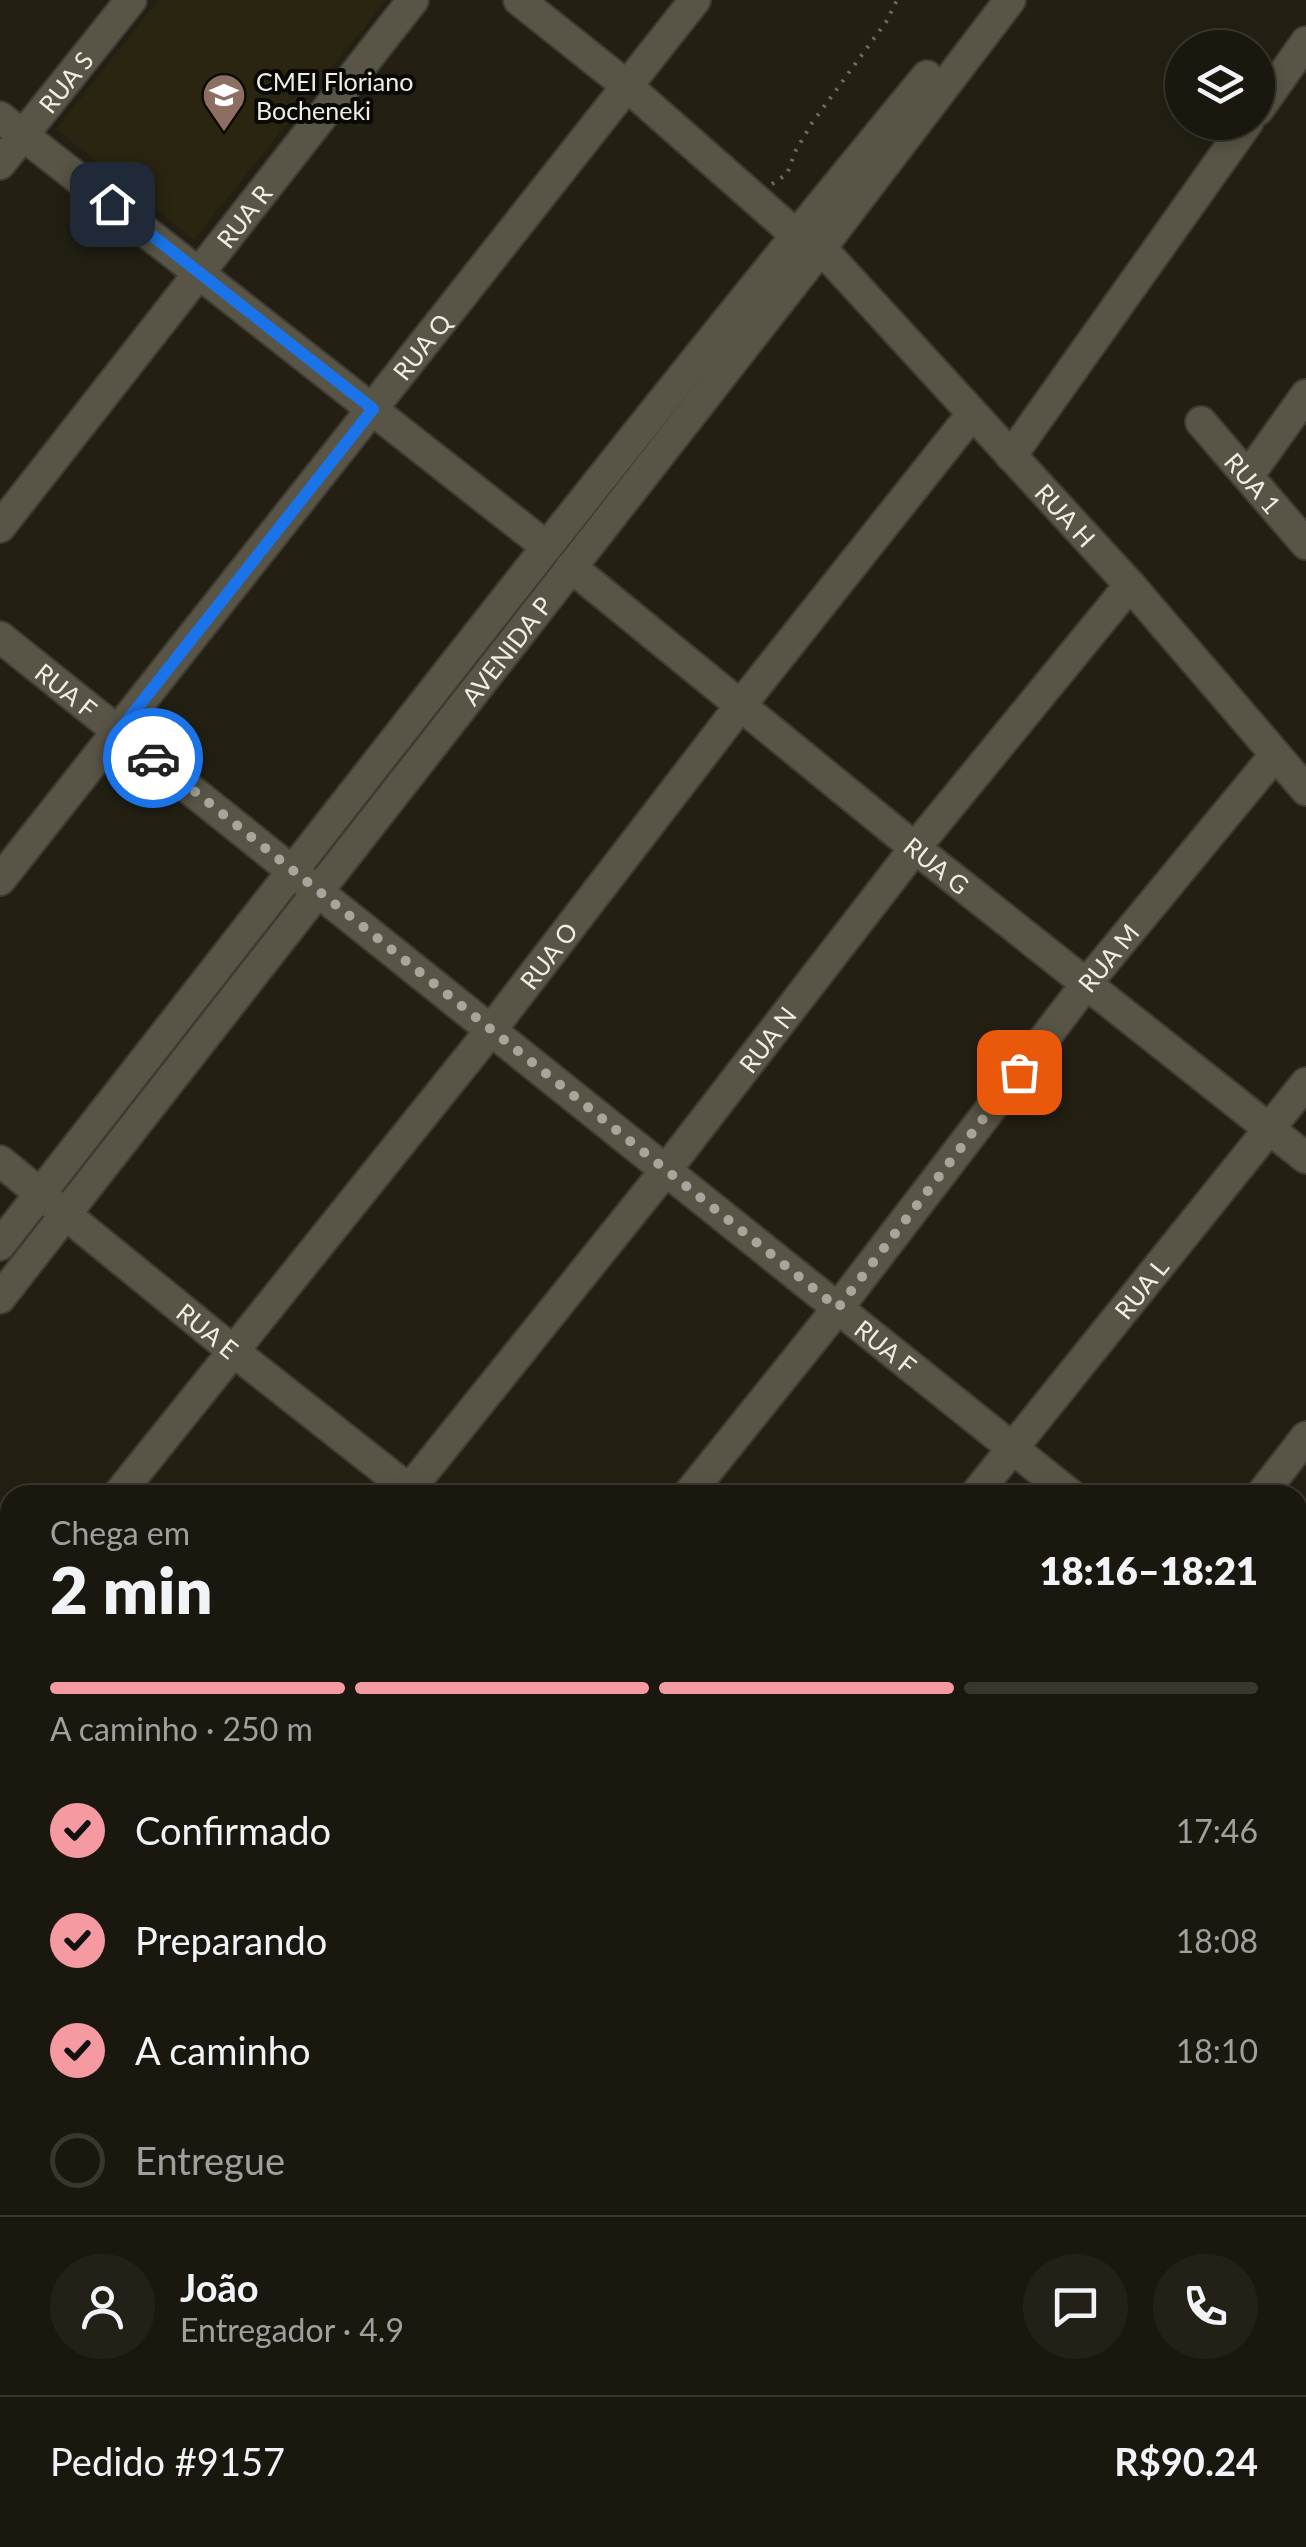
<!DOCTYPE html>
<html lang="pt">
<head>
<meta charset="utf-8">
<style>
	body { margin:0; font-family:Lato,sans-serif; background:#232117; color:#f1f3f6; height:100vh; display:flex; flex-direction:column; font-size:38px; white-space:nowrap }
	* { box-sizing:border-box; margin:0 }
	p { font-size:32px; color:#9fa09e }
	.icon { flex:none; width:55px; height:55px; fill:none; stroke:currentColor; stroke-width:2; stroke-linecap:round; stroke-linejoin:round }
	.map { position:relative; flex:1; overflow:hidden }
	.sheet { position:absolute; left:0px; top:1485px; width:1308px; height:1062px; display:flex; flex-direction:column; background:#1a180e; border-radius:30px 30px 0 0; box-shadow:0 5px 15px #0003,0 0 0 2px #38372e }
	.sheet>* { flex:none }
	.controls { position:absolute; left:1165px; top:30px; display:grid; gap:20px }
	.controls a { display:grid; place-items:center; width:110px; height:110px; border-radius:50%; background:#1a180e; box-shadow:0 5px 15px #0003,0 0 0 2px #38372e; font-size:50px }
	.pin { position:absolute; display:grid; place-items:center; width:85px; height:85px; color:#fff; margin:-42px; border-radius:20px; box-shadow:0 5px 15px #0006 }
	.courier { position:absolute; display:grid; place-items:center; width:100px; height:100px; margin:-50px; border:8px solid #1a73e8; border-radius:50%; background:#fff; color:#222; box-shadow:0 2px 12px #0007 }
	.summary em { font-style:normal; font-weight:800 }
	.summary div { display:flex; flex-direction:column-reverse }
	.summary { display:flex; align-items:center; justify-content:space-between; height:170px; padding:0 50px }
	h1 { font-size:65px; font-weight:800; line-height:75px }
	.bar { display:grid; grid-template-columns:repeat(4,1fr); gap:15px 10px; align-content:center; height:120px; padding:0 50px }
	.bar i { height:12px; border-radius:8px; background:#38372e }
	.bar .selected { background:#f49aa0 }
	.bar p { grid-column:span 4 }
	.line { display:flex; align-items:center; gap:25px; padding:0 50px; border-top:2px solid #38372e }
	.line div { flex:1 }
	.round { display:grid; place-items:center; flex:none; width:105px; height:105px; border-radius:52px; background:#232117 }
	ol { padding:0 50px; list-style:none }
	li { display:flex; align-items:center; gap:30px; height:110px }
	li p { margin-inline-start:auto }
	li .icon { padding:10px; border-radius:50%; background:#f49aa0; color:#111; stroke-width:4 }
	li:last-child { color:#9fa09e }
	li i { width:55px; height:55px; border:5px solid #38372e; border-radius:50% }
	.map>svg:first-child { display:block }
</style>
</head>
<body>
<div class="map">
<svg width="1306" height="2547" viewBox="0 0 1306 2547">
	<rect width="100%" height="100%" fill="#232013"/>
	<path fill="#292511" d="M159 0H386L194 240 56 129Z"/>
	<g fill="none" stroke-linecap="round" stroke-linejoin="round">
		<g stroke="#3e3b33" stroke-width="34">
			<g id="minor">
				<path d="M519 0 627 86 796 235"/>
				<path d="M1258 110 1306 42"/>
				<path d="M0 117 547 547"/>
				<path id="s1" d="M0 164 131 0"/>
				<path id="s2" d="M821 248 1130 585 1306 790"/>
				<path id="s3" d="M1201 422 1306 544"/>
				<path d="M1011 456 1248 122"/>
				<path d="M1248 476 1306 395"/>
				<path id="s4" d="M0 527 413 0"/>
				<path id="s5" d="M571 567 915 848 1306 1158"/>
				<path id="s6" d="M0 637 1071 1495"/>
				<path id="s7" d="M0 880 695 0"/>
				<path id="s8" d="M0 1161 232 1350 416 1495"/>
				<path d="M0 1245C307 854 610 459 927 76"/>
				<path id="s9" d="M0 1298 821 248 1010 0"/>
				<path id="s10" d="M118 1495 491 1030 740 706 972 414"/>
				<path id="s11" d="M405 1495 666 1170 915 848 1130 585"/>
				<path id="s12" d="M688 1495 838 1308 1087 983 1275 755"/>
				<path id="s13" d="M975 1495 1306 1083"/>
				<path d="M1261 1495 1306 1437"/>
				<path d="M0 1643 10 1630"/>
				<path d="M1298 1678 1306 1685"/>
				<path d="M0 1685 10 1693"/>
				<path d="M1298 1821 1306 1811"/>
				<path d="M1298 1949 1306 1956"/>
				<path d="M1298 1989 1306 1995"/>
				<path d="M0 1999 10 1986"/>
				<path d="M1298 2193 1306 2199"/>
				<path d="M0 2211 10 2219"/>
				<path d="M1298 2254 1306 2243"/>
				<path d="M0 2361 10 2348"/>
				<path d="M1298 2450 1306 2440"/>
				<path d="M1298 2502 1306 2509"/>
				<path d="M405 2538 417 2547"/>
				<path d="M1024 2538 1035 2547"/>
				<path d="M133 2547 141 2538"/>
				<path d="M718 2547 726 2538"/>
				<path d="M866 2547 873 2538"/>
				<path d="M1069 2547 1076 2538"/>
				<path d="M1220 2547 1228 2538"/>
			</g>
		</g>
		<path stroke="#6e6b60" stroke-width="4" stroke-dasharray="2.5 8" stroke-linecap="butt" d="M772 184 787 174 796 150 812 123 886 22 897 0"/>
		<use href="#minor" stroke="#585546" stroke-width="30"/>
	</g>
	<g fill="none" stroke-linecap="round" stroke-linejoin="round">
		<path stroke="#a8a69c" stroke-width="10" stroke-dasharray="0 18" d="M153 758 838 1308 1019 1072"/>
		<path stroke="#1a73e8" stroke-width="12" d="M112 204 373 409 119 731 153 758"/>
	</g>
	<defs>
		<g id="school-pin" transform="scale(2.25)"><path d="M0 17L-7.5 6A9.5 9.5 0 1 1 7.5 6Z" fill="#8d6e63" stroke="#0b0905"/><path d="M0-5L7-2L0 1L-7-2ZM-4 1L0 2.5L4 1V4Q0 6-4 4Z" fill="#fff"/></g>
	</defs>
	<g fill-rule="evenodd">
		<use href="#school-pin" x="224" y="95"/>
	</g>
	<g text-anchor="middle" dominant-baseline="central" stroke-width="8" stroke-linejoin="round" paint-order="stroke">
		<g font-size="25" fill="#efeee5" stroke="#0b0905" text-anchor="start">
			<text x="256" y="81">CMEI Floriano<tspan x="256" dy="29">Bocheneki</tspan></text>
		</g>
		<g font-size="25" fill="#efeee5" stroke="#0b0905">
			<text stroke="none"><textPath href="#s1" startOffset="105">RUA S</textPath></text>
			<text stroke="none"><textPath href="#s4" startOffset="395">RUA R</textPath></text>
			<text stroke="none"><textPath href="#s7" startOffset="680">RUA Q</textPath></text>
			<text stroke="none"><textPath href="#s3" startOffset="80">RUA 1</textPath></text>
			<text stroke="none"><textPath href="#s2" startOffset="362">RUA H</textPath></text>
			<text stroke="none"><textPath href="#s9" startOffset="822">AVENIDA P</textPath></text>
			<text stroke="none"><textPath href="#s6" startOffset="85">RUA F</textPath></text>
			<text stroke="none"><textPath href="#s5" startOffset="472">RUA G</textPath></text>
			<text stroke="none"><textPath href="#s10" startOffset="690">RUA O</textPath></text>
			<text stroke="none"><textPath href="#s12" startOffset="682">RUA M</textPath></text>
			<text stroke="none"><textPath href="#s11" startOffset="582">RUA N</textPath></text>
			<text stroke="none"><textPath href="#s13" startOffset="265">RUA L</textPath></text>
			<text stroke="none"><textPath href="#s8" startOffset="268">RUA E</textPath></text>
			<text stroke="none"><textPath href="#s6" startOffset="1135">RUA F</textPath></text>
		</g>
	</g>
</svg>
<div class="controls">
<a><svg class="icon" aria-label="layers" viewBox="0 0 24 24"><path d="M12 4l9 5-9 5-9-5zM3 14l9 5 9-5"/></svg></a>
</div>
<div class="pin" style="left:1019px;top:1072px;background:#ea580c"><svg class="icon" aria-label="bag" viewBox="0 0 24 24"><path d="M5 8h14l-1 12H6zM9 8a3 3 0 0 1 6 0"/></svg></div>
<div class="pin" style="left:112px;top:204px;background:#1f2937"><svg class="icon" aria-label="home" viewBox="0 0 24 24"><path d="M3 11l9-7 9 7M6 9v11h12V9"/></svg></div>
<div class="courier" style="left:153px;top:758px"><svg class="icon" aria-label="car" viewBox="0 0 24 24"><path d="M5 17H2v-5l4-1 3-4h7l3 4 3 1v5h-3M9 17h6M6 11h13"/><circle cx="7" cy="17" r="2"/><circle cx="17" cy="17" r="2"/></svg></div>
<section class="sheet">
<div class="summary"><div><h1>2 min</h1><p>Chega em</p></div><em>18:16–18:21</em></div>
<div class="bar"><i class="selected"></i><i class="selected"></i><i class="selected"></i><i></i><p>A caminho · 250 m</p></div>
<ol>
<li><svg class="icon" aria-label="check" viewBox="0 0 24 24"><path d="M5 12l5 5 9-10"/></svg>Confirmado<p>17:46</p></li>
<li><svg class="icon" aria-label="check" viewBox="0 0 24 24"><path d="M5 12l5 5 9-10"/></svg>Preparando<p>18:08</p></li>
<li><svg class="icon" aria-label="check" viewBox="0 0 24 24"><path d="M5 12l5 5 9-10"/></svg>A caminho<p>18:10</p></li>
<li><i></i>Entregue</li>
</ol>
<div class="line" style="height:180px"><a class="round"><svg class="icon" aria-label="person" viewBox="0 0 24 24"><circle cx="12" cy="8" r="4"/><path d="M4 21q1-7 8-7t8 7"/></svg></a><div><b>João</b><p>Entregador · 4.9</p></div><a class="round"><svg class="icon" aria-label="chat" viewBox="0 0 24 24"><path d="M4 5h16v11H9l-5 4z"/></svg></a><a class="round"><svg class="icon" aria-label="phone" viewBox="0 0 24 24"><path d="M5 4h4l2 5-3 2q2 4 5 5l2-3 5 2v4C11 20 4 13 5 4z"/></svg></a></div>
<div class="line" style="height:130px"><div>Pedido #9157</div><b>R$90.24</b></div>
</section>
</div>
</body>
</html>
